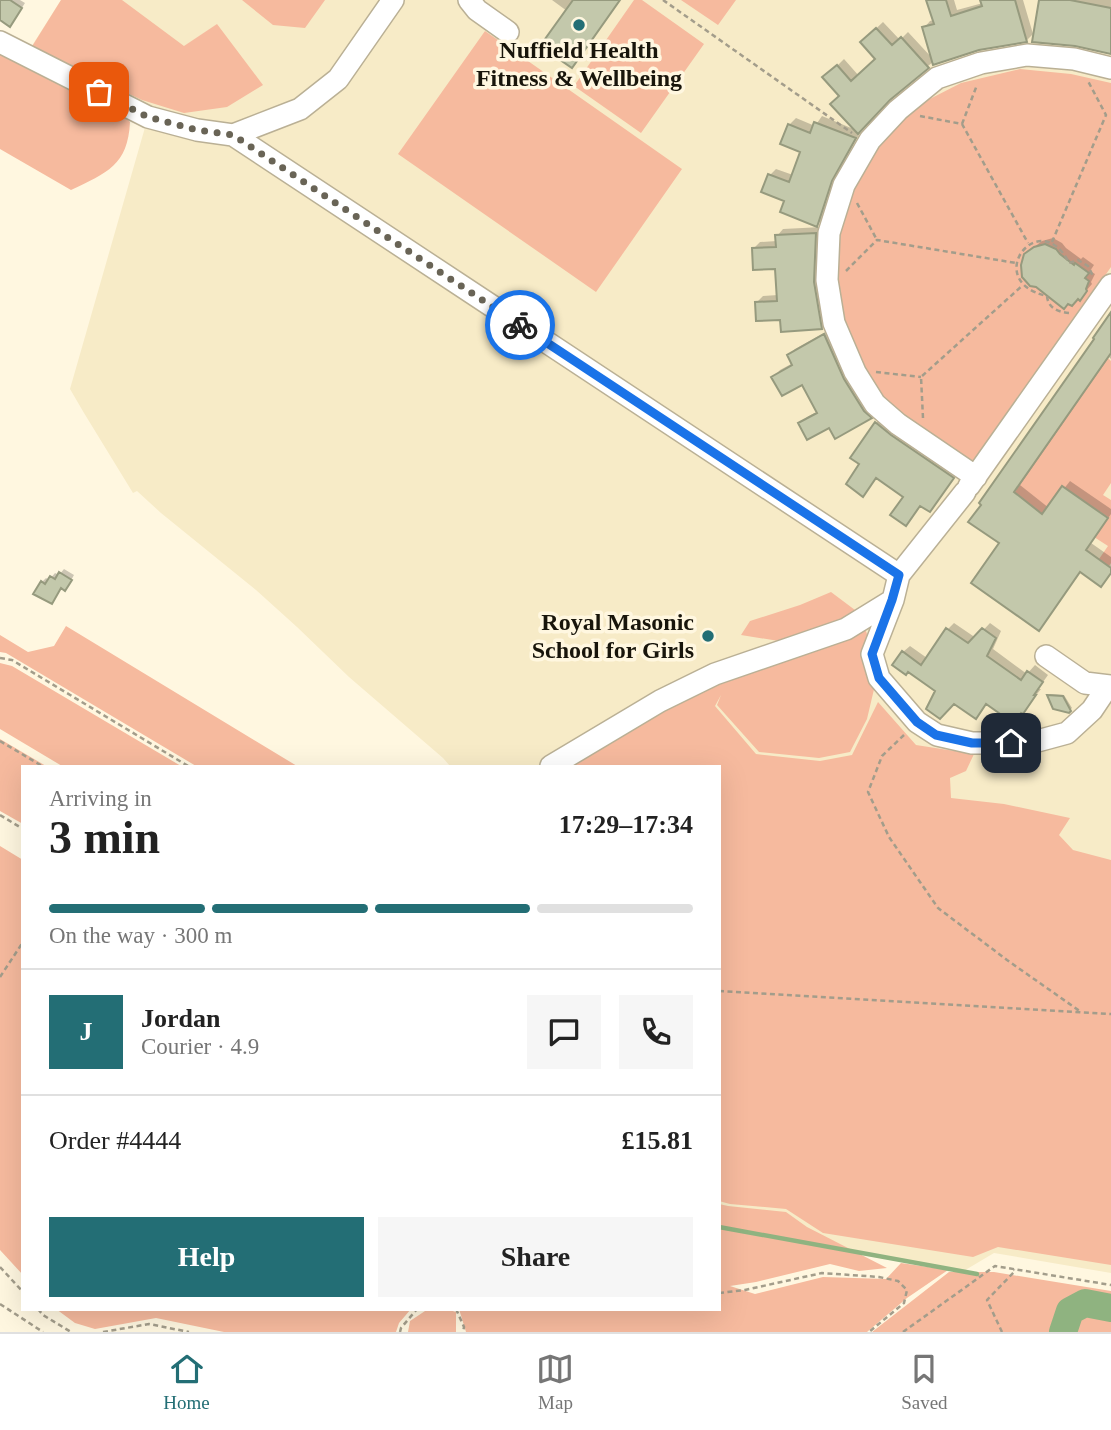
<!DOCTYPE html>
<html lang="en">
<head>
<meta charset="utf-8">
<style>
	body { margin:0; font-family:"Times New Roman",serif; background:#f6f6f6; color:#222; height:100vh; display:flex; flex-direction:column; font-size:26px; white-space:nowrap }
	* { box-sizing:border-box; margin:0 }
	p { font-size:23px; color:#767676 }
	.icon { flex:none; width:38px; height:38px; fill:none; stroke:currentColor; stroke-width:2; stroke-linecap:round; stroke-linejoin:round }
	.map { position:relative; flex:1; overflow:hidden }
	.side { position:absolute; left:21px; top:765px; width:700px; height:546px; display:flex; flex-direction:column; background:#fff; border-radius:0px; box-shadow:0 7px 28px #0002 }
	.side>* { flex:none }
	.pin { position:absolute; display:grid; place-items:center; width:60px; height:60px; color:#fff; margin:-30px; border-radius:14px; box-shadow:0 4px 10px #0006 }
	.courier { position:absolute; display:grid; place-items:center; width:70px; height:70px; margin:-35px; border:5px solid #1a73e8; border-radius:50%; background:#fff; color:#222; box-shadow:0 2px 9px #0007 }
	.summary em { font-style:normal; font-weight:700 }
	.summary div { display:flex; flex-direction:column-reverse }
	.summary { display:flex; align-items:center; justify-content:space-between; height:119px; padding:0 28px }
	h1 { font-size:46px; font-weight:700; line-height:52px }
	.bar { display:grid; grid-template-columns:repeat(4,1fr); gap:10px 7px; align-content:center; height:84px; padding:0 28px }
	.bar i { height:9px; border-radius:5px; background:#e0e0e0 }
	.bar .selected { background:#236e75 }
	.bar p { grid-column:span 4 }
	.line { display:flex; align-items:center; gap:18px; padding:0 28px; border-top:2px solid #e0e0e0 }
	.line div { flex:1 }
	.round { display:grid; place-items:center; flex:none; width:74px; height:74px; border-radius:0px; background:#f6f6f6 }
	.action { display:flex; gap:14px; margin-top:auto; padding:14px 28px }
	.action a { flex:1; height:80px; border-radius:0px; background:#236e75; color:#fff; font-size:28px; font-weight:700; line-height:80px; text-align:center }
	.action a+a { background:#f6f6f6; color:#222 }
	.menu { display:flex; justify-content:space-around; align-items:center; height:98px; border-top:2px solid #e0e0e0; background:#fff; font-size:19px; color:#767676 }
	.menu a { display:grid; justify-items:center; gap:4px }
	.menu .selected { color:#236e75 }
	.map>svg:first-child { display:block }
</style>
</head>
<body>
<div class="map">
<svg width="1111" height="1332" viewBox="0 0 1111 1332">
	<rect width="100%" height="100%" fill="#fff7e0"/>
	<path fill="#f7ebc7" d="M61 0H1111V1273L994 1253 962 1272 947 1268 719 1234V766H450L443 758 349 677 297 627 256 590 161 513 137 491 133 493 84 413 70 389 148 117 28 52Z"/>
	<path fill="#f6ba9e" d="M61 0H122L184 46 217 24 263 85 227 107 184 113 142 100 31 48Z
		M242 0H325L305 28 273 25Z
		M634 0H642L704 44 641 133 574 86Z
		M681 0H736L718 25Z
		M485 31 682 169 596 292 398 154Z
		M0 51 123 114 130 122C128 165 107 173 71 190L0 149Z
		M1020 69 1071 74 1111 83V267L972 466 881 397 838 316 836 235 847 200 872 150 920 104 961 83Z
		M1108 358 1111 361V483L1103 495 1111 500V563L1109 566 1099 559 1108 546 1094 537 1108 517 1062 486 1031 530 1010 499Z
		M831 592 859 613 867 634 875 685 867 719 850 752 819 758 759 752 717 705 721 695 715 706 756 754 820 761 852 755 878 702 916 745 974 754 966 771 950 778 951 798 1004 804 1070 818 1059 835 1073 850 1111 860V1265L998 1247 973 1257 823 1233 786 1209 730 1204 719 1201V766H564L785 642 741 635 750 621 800 605Z
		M66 626 297 766H196L6 653 0 652V635L28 652 54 646Z
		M0 663 12 666 181 766H62L0 729Z
		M0 739 46 766H23V824L0 811Z
		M0 846 23 860V1275L0 1250Z
		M719 1204 728 1206 786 1212 807 1227 887 1268 859 1271 830 1264 756 1282 730 1286 755 1294 823 1277 886 1279 901 1263 948 1270 907 1298 867 1332H466L459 1309H719Z
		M949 1272H994L1111 1291V1332H872Z
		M56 1309H411L399 1323 396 1332H224L156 1318 95 1329 75 1323Z
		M428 1309H446L456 1312V1332H408L410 1321Z"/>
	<path fill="#8fb380" d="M1068 1299 1111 1307V1317L1079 1311 1066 1317 1061 1332H1051L1058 1311Z"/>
	<path fill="#0003" d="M0 0H20L25 3 14 20 0 18Z
		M552 0H620L580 57 572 66 567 11Z
		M929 0H954L957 10 983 3 982 0H1023L1033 34 1027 40 978 48 934 61 891 97 859 131H861L838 173 823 219 817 225 787 200 770 175 776 169 793 175 803 152 789 125 796 118 815 126 822 116 856 130 841 95 825 78 844 59 859 76 877 59 862 42 883 22 900 40 908 32 933 59 924 28 930 21 934 20Z
		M1040 0H1111V53Z
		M822 227 828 321 822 328 782 318 757 302 763 296 778 295 777 267 753 249 760 242 777 241V236L783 229Z
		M1053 238 1062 243 1066 248 1081 259 1083 257 1094 265 1090 271 1095 274 1091 282 1092 284 1080 298 1033 248 1042 241Z
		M1111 312V359L1109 357 1020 485 1049 508 1070 481 1111 509V514L1091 543 1111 557V573L1101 584 1081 570 1045 622 1039 629 1001 543 971 522 1107 321V317Z
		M831 329 877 411 871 417 829 426 800 424 807 417 818 411 802 382 774 377 780 370 793 363 789 355 795 349Z
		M883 416 959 471 936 504H921L905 497 877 477 863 494 862 464 852 457 876 423Z
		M64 569 74 575 69 584 62 587 52 602 42 582 46 578 49 580 55 573 59 575Z
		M954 623 976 638 990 623 1001 631 993 649 1027 674 1035 665 1048 675 1038 689H1041L1023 712 987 703 975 717 937 690 903 652 910 646 927 658 948 629Z
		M1050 694 1064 695 1072 708 1069 711 1049 695Z"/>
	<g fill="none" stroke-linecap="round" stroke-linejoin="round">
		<path stroke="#8fb380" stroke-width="4.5" d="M719 1227 977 1274"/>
		<path stroke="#8fb380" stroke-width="28" d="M1063 1332 1070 1311 1085 1303 1111 1308"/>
	</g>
	<path fill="#c3c8ab" stroke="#969a7e" stroke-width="2" d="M0 0H10L22 8 10 27 0 20Z
		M573 0H620L572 68 540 46Z
		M926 0H946L951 16 982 6 980 0H1015L1027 42 979 50 933 65 922 27 934 24Z
		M1039 0H1070L1111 8V54L1075 46 1032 42Z
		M876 28 892 45 901 37 929 68 890 100 858 134 830 104 839 96 822 77 837 65 851 81 875 59 860 42Z
		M814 122 856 138 832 181 817 227 780 212 784 201 761 192 768 174 789 182 800 152 780 144 788 124 810 133Z
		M816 233 814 282 822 329 781 332 780 320 756 321 755 302 777 301 775 269 753 270 752 248 776 247 775 235Z
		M1045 244 1056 249 1060 254 1074 265 1075 263 1089 273 1085 278 1089 281 1086 289 1087 291 1080 301 1078 299 1072 306 1068 304 1064 309 1036 287 1030 286 1022 277 1021 265 1024 254 1034 247Z
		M1111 312V353L1014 492 1042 514 1062 486 1108 518 1086 550 1111 568V573L1101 587 1080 572 1039 631 971 583 999 543 968 522 981 505 979 503 1094 339 1093 338Z
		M824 334 844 379 864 411 872 418 835 439 829 428 807 440 798 423 817 413 802 385 782 396 771 377 792 365 787 355Z
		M875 422 891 435 954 478 930 512 920 506 906 526 890 515 903 497 876 478 863 497 846 484 859 464 850 458Z
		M59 572 72 580 65 591 61 588 52 604 33 594 41 581 45 584 50 576 55 579Z
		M946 628 968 643 982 628 996 638 987 656 1021 680 1027 671 1043 682 1034 695H1036L1023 714 1021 713 1013 723 986 704 976 719 954 704 940 719 926 709 935 691 908 672 906 675 892 665 902 651 921 665Z
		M1047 695 1063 696 1071 711 1069 713 1053 709Z"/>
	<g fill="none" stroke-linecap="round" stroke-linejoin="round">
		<g stroke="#bab095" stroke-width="24">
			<path id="minor" d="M469 0 477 10 508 32
				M0 42 148 117 197 130 233 135 300 109 338 79 393 0
				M233 135 899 575
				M976 477 898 424 875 404 855 372 834 323 827 280 829 233 844 185 870 140 898 110 937 78 981 63 1027 55 1074 59 1111 68
				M969 486 1111 285
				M965 492 899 575 893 600 872 654 879 678 917 722 937 735 972 743H1030L1067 733 1092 710 1108 686
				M1046 656 1085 683 1111 686
				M551 766 660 701 715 674 846 629 893 600"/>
		</g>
		<path stroke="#a39d8b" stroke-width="2.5" stroke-dasharray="5 3.5" stroke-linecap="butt" d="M663 0 852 133
			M920 116 962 124 1028 243
			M962 124 977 85
			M857 203 877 240
			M1052 242 1106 115 1088 81
			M846 271 877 240 1016 263
			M1069 313C1058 312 1048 308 1047 296 980 281 1040 204 1069 263L1078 260 1088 266 1093 276
			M876 372 921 377
			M923 418 921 377 1023 285
			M0 658 12 660 188 766
			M904 735 882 756 868 792 889 837 938 908 1007 960 1081 1012
			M0 741 42 766
			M0 815 23 829
			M0 977 23 942
			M719 991 1111 1014
			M0 1267 23 1292
			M719 1293 745 1290 822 1273 879 1277 898 1281 907 1290 904 1303 869 1332
			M0 1304 43 1332
			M38 1309 43 1315 71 1332
			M456 1309 464 1327 463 1332
			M103 1332 149 1324 189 1332
			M400 1332 401 1328 417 1309
			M903 1332 995 1266 1111 1285
			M1002 1332 987 1300 1015 1271 1014 1270"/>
		<use href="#minor" stroke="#fff" stroke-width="21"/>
	</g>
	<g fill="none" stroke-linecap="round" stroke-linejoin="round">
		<path stroke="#696456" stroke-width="7" stroke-dasharray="0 12.6" d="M99 92 148 117 197 130 233 135 520 325"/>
		<path stroke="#1a73e8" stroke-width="9" d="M520 325 899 575 892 600 872 654 879 678 917 722 936 735 972 743H1011"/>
	</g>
	<g fill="#236e75" stroke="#fff7e0" stroke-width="2.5">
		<circle cx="579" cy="25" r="7"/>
		<circle cx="708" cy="636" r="7"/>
	</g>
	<g text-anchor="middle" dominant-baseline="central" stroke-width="7" stroke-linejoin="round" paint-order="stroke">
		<g font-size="24" font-weight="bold" fill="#18150b" stroke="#fff7e0">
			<text x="579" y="50">Nuffield Health<tspan x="579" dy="28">Fitness &amp; Wellbeing</tspan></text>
			<text x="694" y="622" text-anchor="end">Royal Masonic<tspan x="694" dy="28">School for Girls</tspan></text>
		</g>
	</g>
</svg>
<div class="pin" style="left:99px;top:92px;background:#ea580c"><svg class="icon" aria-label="bag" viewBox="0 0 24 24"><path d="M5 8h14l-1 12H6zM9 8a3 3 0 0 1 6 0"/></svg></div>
<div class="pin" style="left:1011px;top:743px;background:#1f2937"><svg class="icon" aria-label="home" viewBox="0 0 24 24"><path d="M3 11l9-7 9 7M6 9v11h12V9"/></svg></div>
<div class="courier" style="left:520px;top:325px"><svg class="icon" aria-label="bike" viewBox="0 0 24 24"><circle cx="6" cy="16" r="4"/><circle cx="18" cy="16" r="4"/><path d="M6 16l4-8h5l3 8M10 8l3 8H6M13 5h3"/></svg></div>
<section class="side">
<div class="summary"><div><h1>3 min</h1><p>Arriving in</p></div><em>17:29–17:34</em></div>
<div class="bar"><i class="selected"></i><i class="selected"></i><i class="selected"></i><i></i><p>On the way · 300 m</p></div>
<div class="line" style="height:126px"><b class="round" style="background:#236e75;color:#fff">J</b><div><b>Jordan</b><p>Courier · 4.9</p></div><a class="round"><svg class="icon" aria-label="chat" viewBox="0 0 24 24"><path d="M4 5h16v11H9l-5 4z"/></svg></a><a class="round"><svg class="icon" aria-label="phone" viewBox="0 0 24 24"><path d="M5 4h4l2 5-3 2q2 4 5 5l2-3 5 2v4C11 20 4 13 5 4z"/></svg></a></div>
<div class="line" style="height:91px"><div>Order #4444</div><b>£15.81</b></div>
<div class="action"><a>Help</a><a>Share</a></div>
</section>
</div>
<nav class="menu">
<a class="selected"><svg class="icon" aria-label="home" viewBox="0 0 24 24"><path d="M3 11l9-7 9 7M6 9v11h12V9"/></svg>Home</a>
<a><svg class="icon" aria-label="map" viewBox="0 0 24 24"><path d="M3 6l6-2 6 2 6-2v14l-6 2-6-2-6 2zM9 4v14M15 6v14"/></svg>Map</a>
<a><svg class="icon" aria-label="saved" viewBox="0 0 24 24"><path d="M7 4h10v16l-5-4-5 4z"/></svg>Saved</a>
</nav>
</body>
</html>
